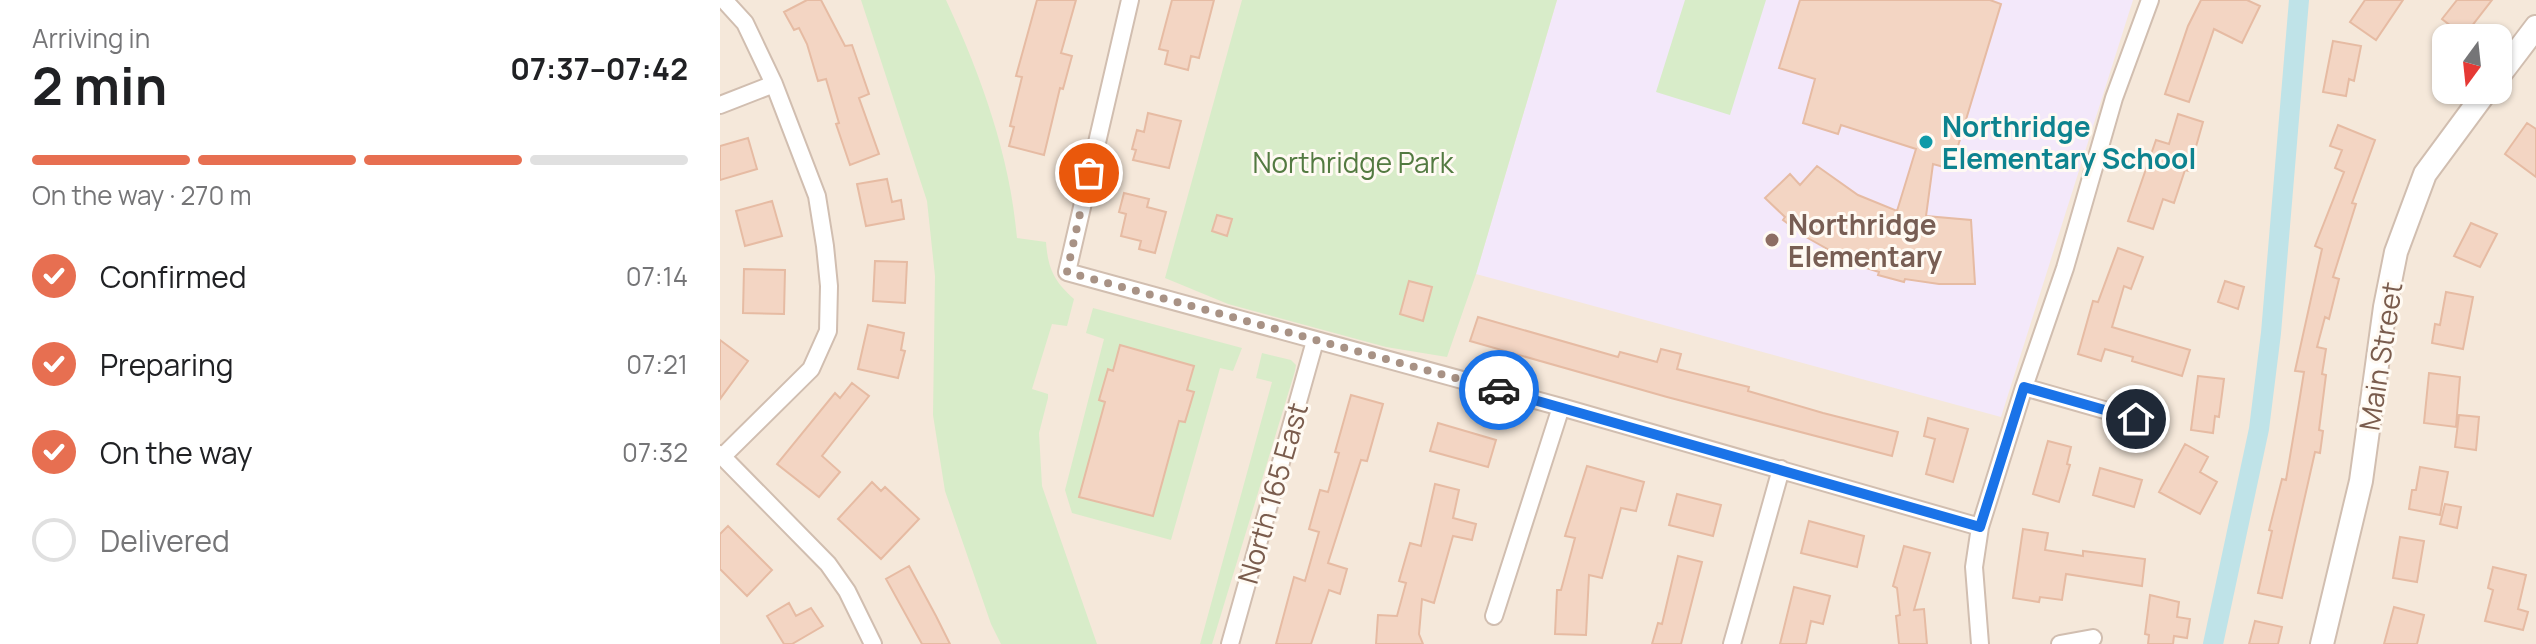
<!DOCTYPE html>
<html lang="en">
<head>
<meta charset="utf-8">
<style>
	body { margin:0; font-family:Manrope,sans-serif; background:#f2f2f2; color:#202124; height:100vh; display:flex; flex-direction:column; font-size:30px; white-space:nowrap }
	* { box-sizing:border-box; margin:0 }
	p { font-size:26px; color:#757577 }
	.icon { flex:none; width:44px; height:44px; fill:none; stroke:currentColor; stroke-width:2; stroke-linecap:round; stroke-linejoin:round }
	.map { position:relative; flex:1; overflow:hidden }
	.panel { display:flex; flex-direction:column; background:#fff; width:720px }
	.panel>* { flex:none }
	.needle { width:52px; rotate:195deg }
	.buttons { position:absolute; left:1712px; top:24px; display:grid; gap:16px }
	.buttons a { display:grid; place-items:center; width:80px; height:80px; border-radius:16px; background:#fff; box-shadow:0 2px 6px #0004; font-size:40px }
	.pin { position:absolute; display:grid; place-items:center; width:68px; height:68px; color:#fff; margin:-34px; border:4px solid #fff; border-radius:50%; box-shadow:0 2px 8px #0007 }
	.courier { position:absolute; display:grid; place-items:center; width:80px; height:80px; margin:-40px; border:6px solid #1a73e8; border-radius:50%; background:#fff; color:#222; box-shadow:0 2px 10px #0007 }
	.head em { font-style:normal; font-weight:700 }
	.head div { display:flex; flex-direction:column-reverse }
	.head { display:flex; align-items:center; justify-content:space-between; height:136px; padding:0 32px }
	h1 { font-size:52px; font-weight:700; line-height:60px }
	.bar { display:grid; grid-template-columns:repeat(4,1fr); gap:12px 8px; align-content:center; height:96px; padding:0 32px }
	.bar i { height:10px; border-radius:6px; background:#e0e0e0 }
	.bar .selected { background:#e76f51 }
	.bar p { grid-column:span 4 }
	ol { padding:0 32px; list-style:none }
	li { display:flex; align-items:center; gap:24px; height:88px }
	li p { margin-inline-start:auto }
	li .icon { padding:8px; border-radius:50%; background:#e76f51; color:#fff; stroke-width:4 }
	li:last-child { color:#757577 }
	li i { width:44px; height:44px; border:4px solid #e0e0e0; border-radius:50% }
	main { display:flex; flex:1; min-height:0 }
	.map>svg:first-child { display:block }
</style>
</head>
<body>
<main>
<section class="panel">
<div class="head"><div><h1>2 min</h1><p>Arriving in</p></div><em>07:37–07:42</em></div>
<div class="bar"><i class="selected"></i><i class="selected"></i><i class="selected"></i><i></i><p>On the way · 270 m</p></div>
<ol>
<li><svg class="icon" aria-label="check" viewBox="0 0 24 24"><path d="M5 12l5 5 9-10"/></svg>Confirmed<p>07:14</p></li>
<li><svg class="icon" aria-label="check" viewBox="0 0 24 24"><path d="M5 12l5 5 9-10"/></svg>Preparing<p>07:21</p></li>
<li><svg class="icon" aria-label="check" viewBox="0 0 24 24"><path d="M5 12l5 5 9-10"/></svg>On the way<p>07:32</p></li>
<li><i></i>Delivered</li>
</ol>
</section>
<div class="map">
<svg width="1816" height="644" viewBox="0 0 1816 644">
	<rect width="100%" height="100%" fill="#fdf6ec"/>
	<path fill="#f5e8da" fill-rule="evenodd" d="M0 0H1816V644H0ZM1726 38H1778V90H1726Z"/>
	<path fill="#f3e8fa" d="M837 0H1413L1281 417 756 274Z"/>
	<path fill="#d8ecc9" d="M141 0H226C261 75 290 156 297 238L326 242C328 269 334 281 354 299L347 326 332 324 312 389 328 394V398L319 433 322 486 377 644H281L271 624 225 491 213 415 215 276 207 201Z
		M522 0H837L756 274 727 357 666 347 508 304 445 278Z
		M965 0H1046L1010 115 936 92Z
		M373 308 522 348 513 371 500 368 451 540 352 513 345 490 384 339 366 333Z
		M542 353 571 360 576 365 575 371 492 644H480L552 382 536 378Z"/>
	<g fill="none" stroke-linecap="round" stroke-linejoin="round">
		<path stroke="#bfe3e8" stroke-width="20" d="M1493 644 1539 429 1551 333 1579 0"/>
	</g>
	<path fill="#f3d5c3" stroke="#e6bba3" stroke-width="2" d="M87 0H101L125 46 132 45 149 94 139 98 159 154 130 165 116 124 119 123 106 79 98 81 87 44 79 28 74 30 64 12Z
		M317 0H356L341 53 352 56 343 89 340 88 324 155 289 146 294 127 290 126 302 77 296 76Z
		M452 0H494L479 58 471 56 468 70 445 64 448 51 439 49Z
		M1080 0H1270L1281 4 1231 169 1213 164 1206 216 1251 220 1255 284H1219L1185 279 1184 282 1158 275 1159 272 1134 264 1086 237 1063 220 1065 217 1045 198 1070 174 1080 185 1097 166 1138 195 1177 211 1196 149 1121 125 1118 134 1083 123 1095 79 1059 68Z
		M1481 0H1527L1540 6 1522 43 1494 29 1469 102 1445 94 1468 26Z
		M1645 0H1683L1656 40 1630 22Z
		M1737 0H1772L1744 36 1722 19Z
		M1613 41 1641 46 1634 81 1629 79 1626 96 1603 92Z
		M428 113 461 121 449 168 413 160 416 150 412 149 417 130 424 132Z
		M1458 114 1483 122 1469 171 1465 170 1454 203 1443 199 1433 229 1408 221 1436 140 1449 144Z
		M1807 123 1816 129V177L1785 154Z
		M1618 125 1655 140 1632 203 1636 204 1613 277 1619 279 1609 319 1605 317 1597 347 1606 349 1602 374 1606 375 1599 430 1603 431 1600 453 1595 452 1562 598 1538 593 1552 531 1549 530 1562 479 1566 480 1578 409 1584 372 1575 371 1602 249 1595 246 1624 172 1615 168 1622 150 1610 146Z
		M28 138 37 169 0 180V146Z
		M167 179 172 202 181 200 184 219 146 226 137 184Z
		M404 193 429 199 427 207 446 212 435 253 419 249 421 241 401 236 406 214 399 212Z
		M52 201 62 236 25 246 16 211Z
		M497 215 512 219 507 236 492 231Z
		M1751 223 1777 234 1760 267 1734 256Z
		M1398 248 1423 257 1411 289 1404 286 1392 327 1470 350 1462 376 1412 361 1413 357 1385 349 1381 361 1358 354 1373 301 1378 302Z
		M155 261 187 262 185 303 153 301Z
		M24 269 65 270 64 314 23 313Z
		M689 281 712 287 703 321 680 314Z
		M1505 281 1524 287 1518 309 1498 302Z
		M1726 292 1753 297 1743 349 1712 343 1715 324 1720 325Z
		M758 317 898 357 900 352 937 362 941 349 961 354 957 369 1029 387 1028 391 1103 413 1178 432 1172 456 947 397 750 341Z
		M148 325 184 333 181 350 185 351 178 378 138 369Z
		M0 340 28 361 0 399Z
		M400 345 474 366 467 390 474 392 465 422 459 421 433 516 359 497 385 402 379 400 388 369 393 371Z
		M1709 373 1740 377 1736 427 1704 423Z
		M1478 376 1504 379 1499 417 1495 416 1493 433 1471 430Z
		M132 383 149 396 102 456 120 472 99 497 57 464 115 393 120 398Z
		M631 395 663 404 647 461 641 460 608 563 627 569 620 594 609 590 591 644H556L574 577 585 581 599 532 589 529 600 490 608 492 619 453 615 452Z
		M1739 415 1759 417 1756 450 1735 447Z
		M1208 418 1248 429 1233 482 1206 474 1215 439 1204 436Z
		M718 423 776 440 768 467 710 451Z
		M1328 441 1351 447 1347 464 1350 465 1339 502 1313 494Z
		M1465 444 1488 457 1480 472 1497 482 1480 514 1439 492Z
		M867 466 924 482 916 511 901 508 882 578 869 575 866 635 835 634 837 590H841L855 538 845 536Z
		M1700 467 1728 472 1720 515 1689 509 1692 490H1696Z
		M1380 468 1422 480 1414 507 1373 495Z
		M152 482 161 491 165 487 199 519 161 559 118 519Z
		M715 484 739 490 733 518 756 524 752 540 733 536 714 603 702 599 699 634 703 644H656L658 615 677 616 686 583 679 581 690 543 701 546Z
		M957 494 1001 505 993 536 949 525Z
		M1725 504 1741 507 1737 528 1720 524Z
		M1089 521 1144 536 1137 567 1081 553Z
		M8 526 52 570 27 596 0 569V534Z
		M1303 529 1328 533 1325 550 1363 556V551L1425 559 1422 586 1346 574 1342 600 1320 597 1319 602 1293 598Z
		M1680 537 1704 541 1697 582 1673 578Z
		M1184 546 1210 553 1194 610 1204 609 1207 644H1179L1176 616 1180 615 1177 588 1173 586Z
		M958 556 982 562 961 644H932L938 623 942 624Z
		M189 566 216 616 230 644H202L166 579Z
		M1773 567 1806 575 1798 609 1808 612 1803 630 1765 621 1773 590 1768 588Z
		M1074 587 1110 596 1103 624 1091 621 1086 644H1060Z
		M1430 595 1459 602 1457 617 1470 619 1467 638 1454 636 1453 644H1428L1429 635 1425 634Z
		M69 603 76 616 91 608 103 626 72 644H64L47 616Z
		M1674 607 1704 615 1697 644H1664Z
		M1535 621 1562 627 1558 644H1529Z"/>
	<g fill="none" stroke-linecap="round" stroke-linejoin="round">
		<g stroke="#d1beb0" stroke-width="20">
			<path id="minor" d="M410 0 347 272 841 407 1260 527
				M0 105 54 84
				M1304 387 1416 419
				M0 454 108 564 127 591 153 644
				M3 456 91 369 108 331 109 286 105 246 97 196 54 84 25 23 4 0
				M774 616 841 407
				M510 644 595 341
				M1012 644 1061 469
				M1260 644 1254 567 1260 527 1304 387 1345 268 1394 98 1430 0
				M1340 644 1373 638"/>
		</g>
		<g stroke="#d1beb0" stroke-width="26">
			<path id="tertiary" d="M1778 77 1816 27
				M1602 644 1641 481 1665 307 1676 252 1705 174 1767 90"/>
		</g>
		<use href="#minor" stroke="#fff" stroke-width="16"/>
		<use href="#tertiary" stroke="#fff" stroke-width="22"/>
	</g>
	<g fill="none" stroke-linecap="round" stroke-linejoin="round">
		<path stroke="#a89285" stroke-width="8" stroke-dasharray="0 14.4" d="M369 173 347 272 779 390"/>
		<path stroke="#1a73e8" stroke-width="10" d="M779 390 1260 527 1304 387 1416 419"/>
	</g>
	<circle fill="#0f9aa8" stroke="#fffaf3" stroke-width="3" cx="1206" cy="142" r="8"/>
	<circle fill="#8d6e63" stroke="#fffaf3" stroke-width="3" cx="1052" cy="240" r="8"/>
	<g text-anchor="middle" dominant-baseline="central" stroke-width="6" stroke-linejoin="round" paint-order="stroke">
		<g font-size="28" font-weight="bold" fill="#0d838f" stroke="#fffaf3" text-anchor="start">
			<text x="1222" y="126">Northridge<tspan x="1222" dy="32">Elementary School</tspan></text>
		</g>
		<g font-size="28" fill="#537a41" stroke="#fffaf3">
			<text x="633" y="162">Northridge Park</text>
		</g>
		<g font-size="28" font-weight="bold" fill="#785e54" stroke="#fffaf3" text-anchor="start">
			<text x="1068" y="224">Northridge<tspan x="1068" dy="32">Elementary</tspan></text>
		</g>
		<g font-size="28" fill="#7a5c4d" stroke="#fffaf3">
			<text transform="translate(1660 356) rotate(-81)">Main Street</text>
			<text transform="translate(552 493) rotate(-74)">North 165 East</text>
		</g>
	</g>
</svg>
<div class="buttons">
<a><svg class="needle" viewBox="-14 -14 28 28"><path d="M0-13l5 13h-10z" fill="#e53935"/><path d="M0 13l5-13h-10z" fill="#757577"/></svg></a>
</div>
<div class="pin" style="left:369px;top:173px;background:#ea580c"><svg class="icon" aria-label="bag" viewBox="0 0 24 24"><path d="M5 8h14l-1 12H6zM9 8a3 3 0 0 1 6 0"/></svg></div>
<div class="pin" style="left:1416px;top:419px;background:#1f2937"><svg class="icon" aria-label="home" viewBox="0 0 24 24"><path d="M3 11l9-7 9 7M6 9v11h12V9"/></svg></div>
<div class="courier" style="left:779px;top:390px"><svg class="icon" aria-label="car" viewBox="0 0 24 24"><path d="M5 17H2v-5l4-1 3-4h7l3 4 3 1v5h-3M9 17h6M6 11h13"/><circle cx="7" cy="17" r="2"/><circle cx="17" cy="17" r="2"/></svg></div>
</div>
</main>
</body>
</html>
